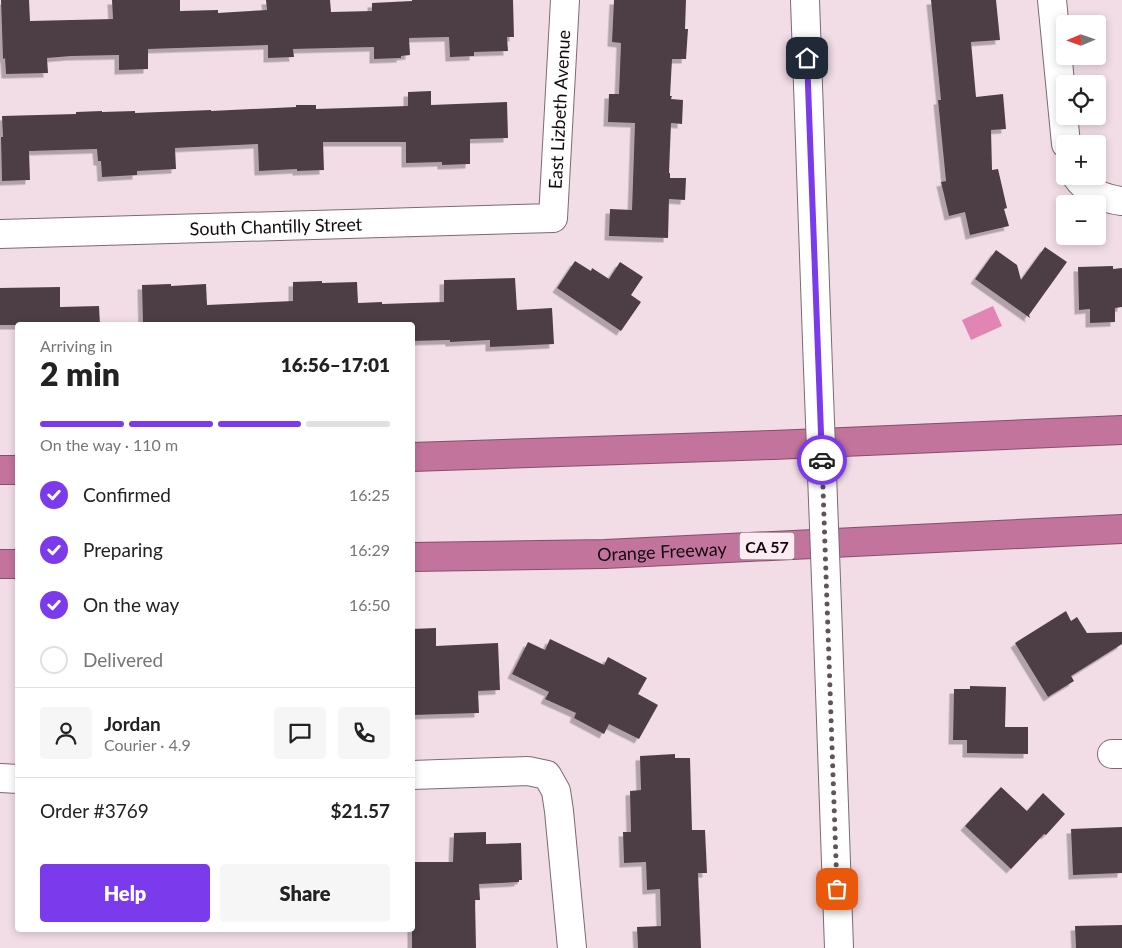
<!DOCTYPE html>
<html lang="en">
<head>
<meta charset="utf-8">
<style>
	body { margin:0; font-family:Lato,sans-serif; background:#f6f6f6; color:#222; height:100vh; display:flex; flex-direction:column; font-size:19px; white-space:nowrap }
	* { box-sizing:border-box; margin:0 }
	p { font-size:16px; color:#767676 }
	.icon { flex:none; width:28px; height:28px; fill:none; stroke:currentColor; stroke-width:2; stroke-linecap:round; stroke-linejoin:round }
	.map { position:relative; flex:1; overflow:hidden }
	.drawer { position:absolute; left:15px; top:322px; width:400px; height:610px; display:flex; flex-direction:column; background:#fff; border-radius:5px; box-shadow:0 2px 8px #0003 }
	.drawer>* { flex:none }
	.needle { width:32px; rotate:268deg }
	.controls { position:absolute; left:1056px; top:15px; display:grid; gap:10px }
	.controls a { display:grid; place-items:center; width:50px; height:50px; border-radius:5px; background:#fff; box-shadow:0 2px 8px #0003; font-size:25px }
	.pin { position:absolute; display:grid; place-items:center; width:42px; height:42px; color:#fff; margin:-21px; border-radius:10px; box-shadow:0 2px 8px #0006 }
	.courier { position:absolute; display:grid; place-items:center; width:50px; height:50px; margin:-25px; border:4px solid #7c3aed; border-radius:50%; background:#fff; color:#222; box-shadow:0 1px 6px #0007 }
	.headline em { font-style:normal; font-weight:800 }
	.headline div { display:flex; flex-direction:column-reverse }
	.headline { display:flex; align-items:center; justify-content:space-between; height:85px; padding:0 25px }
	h1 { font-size:32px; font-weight:800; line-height:38px }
	.bar { display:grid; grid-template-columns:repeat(4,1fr); gap:8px 5px; align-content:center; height:60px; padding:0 25px }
	.bar i { height:6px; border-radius:4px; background:#e0e0e0 }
	.bar .active { background:#7c3aed }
	.bar p { grid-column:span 4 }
	.line { display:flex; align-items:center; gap:12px; padding:0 25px; border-top:1px solid #e0e0e0 }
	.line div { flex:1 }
	.round { display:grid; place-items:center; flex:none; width:52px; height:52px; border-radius:5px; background:#f6f6f6 }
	ol { padding:0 25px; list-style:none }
	li { display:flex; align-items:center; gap:15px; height:55px }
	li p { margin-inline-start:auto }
	li .icon { padding:5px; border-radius:50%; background:#7c3aed; color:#fff; stroke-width:4 }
	li:last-child { color:#767676 }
	li i { width:28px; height:28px; border:2px solid #e0e0e0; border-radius:50% }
	.action { display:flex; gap:10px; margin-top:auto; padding:10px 25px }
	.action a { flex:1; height:58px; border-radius:5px; background:#7c3aed; color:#fff; font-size:20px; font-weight:800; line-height:58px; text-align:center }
	.action a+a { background:#f6f6f6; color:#222 }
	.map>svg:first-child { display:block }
</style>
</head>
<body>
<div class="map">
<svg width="1122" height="948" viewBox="0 0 1122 948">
	<defs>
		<filter id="shadow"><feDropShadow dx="-4.5" dy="4.5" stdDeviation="0" flood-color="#0004"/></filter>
	</defs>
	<rect width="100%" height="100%" fill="#f2dce6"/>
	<path fill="#e185b5" d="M993 306 1002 326 971 340 962 320Z"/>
	<path fill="#4e3d45" filter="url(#shadow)" d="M1 0H29L30 21 113 19 112 0H180V11L218 10V13L267 10 266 0H330L331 12 372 11V3L412 1V0H513L514 37H507L508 51 474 52V56L450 57 449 37 409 38 410 55 401 56V58L374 59V47L293 49 294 57 268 58V45L148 49V69L119 70V55L71 56 47 58 48 73 6 74 5 58 3 59Z
		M614 0H686L685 29H688L686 59H672L670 96H672L671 99 683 100 682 124 671 123 669 173H670V178H686L685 200 669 199 668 238 609 236 610 209 632 210 635 123 608 122 609 94H619L621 43 612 42Z
		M931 0H996L1000 40 971 42 976 97 1003 94 1006 129 991 130 992 170 998 169 1007 208 1004 209 1009 226 970 235 965 212 949 216 941 182 946 181 938 100H941Z
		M431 91V105L507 102 508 138 470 139V164L442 165V162L406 163V142H323L324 170 297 171V169L259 171 258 144 175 148 176 169 137 171V175L102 177 101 161H98L97 149 29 151 30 180 2 181 1 137H3L2 116 76 114V112L102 111V112L135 111V113L211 110V111L296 107V105H316V109L408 106V92Z
		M1045 247 1067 262 1029 315 1030 318 975 279 996 250 1017 265 1021 280Z
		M575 261 591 271 592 268 609 279 620 262 643 277 631 295 641 302 621 331 557 288Z
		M1113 266V269L1122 268V307L1115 308V322L1090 323V309L1079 310 1078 267Z
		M515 278 517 310 552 308 554 344 490 347V340L450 342V340L412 341V325H143L142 285 171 284V286L206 284 207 305 293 301V282L322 281V283L357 282 358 303 382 302V304L444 302V280Z
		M60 287V307L99 306 100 325H0V288Z
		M1066 611 1071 621 1077 617 1087 633 1122 632V644L1071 676 1074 681 1048 697 1015 643Z
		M436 628V646L498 643 500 690 478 691 479 713 413 715 412 629Z
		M550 639 604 665 608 657 647 678 638 694 658 705 639 739 609 724 604 734 574 718 576 713 545 699 549 692 512 674 528 642 545 650Z
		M970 686 1006 687 1005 727H1028V754L967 753V740H953L954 689H970Z
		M675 754V758H690L692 830H705L707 873H698L701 948H638L637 927 661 926 660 889 647 890 646 862 624 863 623 832H631L630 791 641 790 640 756Z
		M1001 787 1027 811 1043 793 1065 814 1046 835 1044 834 1011 869 965 826Z
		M1122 827V873L1073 875 1071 829Z
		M486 832V844L521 843 522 880H519V882L479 884 480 900H475L476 948H412V862H453L454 833Z
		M1122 925V948H1076L1075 926Z"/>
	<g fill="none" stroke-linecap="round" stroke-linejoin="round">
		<g stroke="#7d6a73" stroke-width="30">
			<g id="minor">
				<path d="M805 0 818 369"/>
				<path d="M1052 0 1066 144"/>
				<path d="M1076 176C1087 192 1104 199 1122 201"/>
				<path id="s1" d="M0 234 553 218 565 0"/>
				<path d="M827 606 839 948"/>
				<path d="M1112 754H1122"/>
				<path d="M412 775 528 771 547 775 556 791 559 811 572 948"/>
				<path d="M0 778 18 779"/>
			</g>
		</g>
		<g stroke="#854f6b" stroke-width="30">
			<g id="highway">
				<path d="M412 457 773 445 1122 430"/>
				<path d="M0 470H18"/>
				<path id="s2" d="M412 557 605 554 1122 529"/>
				<path d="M0 564H18"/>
			</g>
		</g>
		<use href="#minor" stroke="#fff" stroke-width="28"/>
		<use href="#highway" stroke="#c3749d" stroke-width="28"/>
		<g stroke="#7d6a73" stroke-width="30" stroke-linecap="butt">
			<path id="minor-bridge" d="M818 369 827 606"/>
		</g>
		<use href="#minor-bridge" stroke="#fff" stroke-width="28"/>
	</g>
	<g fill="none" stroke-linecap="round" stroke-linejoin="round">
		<path stroke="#605459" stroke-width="5" stroke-dasharray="0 9" d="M822 460 837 889"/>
		<path stroke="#7c3aed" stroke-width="6" d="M807 58 822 460"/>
	</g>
	<g text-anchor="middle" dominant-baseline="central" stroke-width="5" stroke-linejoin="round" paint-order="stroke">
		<rect fill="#fdebf3" stroke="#584e52" stroke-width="1" x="739.5" y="532.5" width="55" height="27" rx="4"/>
		<g font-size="16" font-weight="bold" fill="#110a0d">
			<text x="767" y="546">CA 57</text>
		</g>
		<g font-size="18" fill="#110a0d" stroke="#fdebf3">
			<text stroke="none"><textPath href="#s1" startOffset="662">East Lizbeth Avenue</textPath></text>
			<text stroke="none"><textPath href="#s1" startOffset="276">South Chantilly Street</textPath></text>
			<text stroke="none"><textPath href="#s2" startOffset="250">Orange Freeway</textPath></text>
		</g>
	</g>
</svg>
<div class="controls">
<a><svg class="needle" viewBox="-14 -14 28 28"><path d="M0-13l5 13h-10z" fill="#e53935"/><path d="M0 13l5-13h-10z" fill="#767676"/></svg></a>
<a><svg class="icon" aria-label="locate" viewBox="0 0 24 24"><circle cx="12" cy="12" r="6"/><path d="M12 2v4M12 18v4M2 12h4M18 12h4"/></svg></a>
<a>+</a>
<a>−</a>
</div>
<div class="pin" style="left:837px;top:889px;background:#ea580c"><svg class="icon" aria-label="bag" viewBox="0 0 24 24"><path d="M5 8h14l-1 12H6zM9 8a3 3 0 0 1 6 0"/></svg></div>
<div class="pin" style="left:807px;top:58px;background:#1f2937"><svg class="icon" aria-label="home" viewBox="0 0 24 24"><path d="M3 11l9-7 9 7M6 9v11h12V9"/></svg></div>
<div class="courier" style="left:822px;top:460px"><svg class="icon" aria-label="car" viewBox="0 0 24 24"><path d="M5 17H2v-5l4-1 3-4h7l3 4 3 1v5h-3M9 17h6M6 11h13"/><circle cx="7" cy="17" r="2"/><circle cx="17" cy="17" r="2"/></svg></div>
<section class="drawer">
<div class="headline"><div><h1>2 min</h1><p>Arriving in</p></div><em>16:56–17:01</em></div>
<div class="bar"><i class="active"></i><i class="active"></i><i class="active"></i><i></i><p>On the way · 110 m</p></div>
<ol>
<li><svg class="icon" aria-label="check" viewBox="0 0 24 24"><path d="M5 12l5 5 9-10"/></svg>Confirmed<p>16:25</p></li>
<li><svg class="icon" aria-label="check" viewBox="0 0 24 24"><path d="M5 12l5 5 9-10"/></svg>Preparing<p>16:29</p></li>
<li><svg class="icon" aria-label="check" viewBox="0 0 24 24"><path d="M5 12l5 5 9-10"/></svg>On the way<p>16:50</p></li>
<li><i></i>Delivered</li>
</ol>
<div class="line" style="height:90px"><a class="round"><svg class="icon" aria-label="person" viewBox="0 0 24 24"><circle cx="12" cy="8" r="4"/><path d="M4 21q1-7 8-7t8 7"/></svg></a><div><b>Jordan</b><p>Courier · 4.9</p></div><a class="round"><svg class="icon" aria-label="chat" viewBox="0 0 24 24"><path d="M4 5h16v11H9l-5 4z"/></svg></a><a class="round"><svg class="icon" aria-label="phone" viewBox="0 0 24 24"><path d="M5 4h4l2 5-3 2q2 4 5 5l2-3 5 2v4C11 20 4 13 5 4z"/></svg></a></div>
<div class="line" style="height:65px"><div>Order #3769</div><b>$21.57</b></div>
<div class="action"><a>Help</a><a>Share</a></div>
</section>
</div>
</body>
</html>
